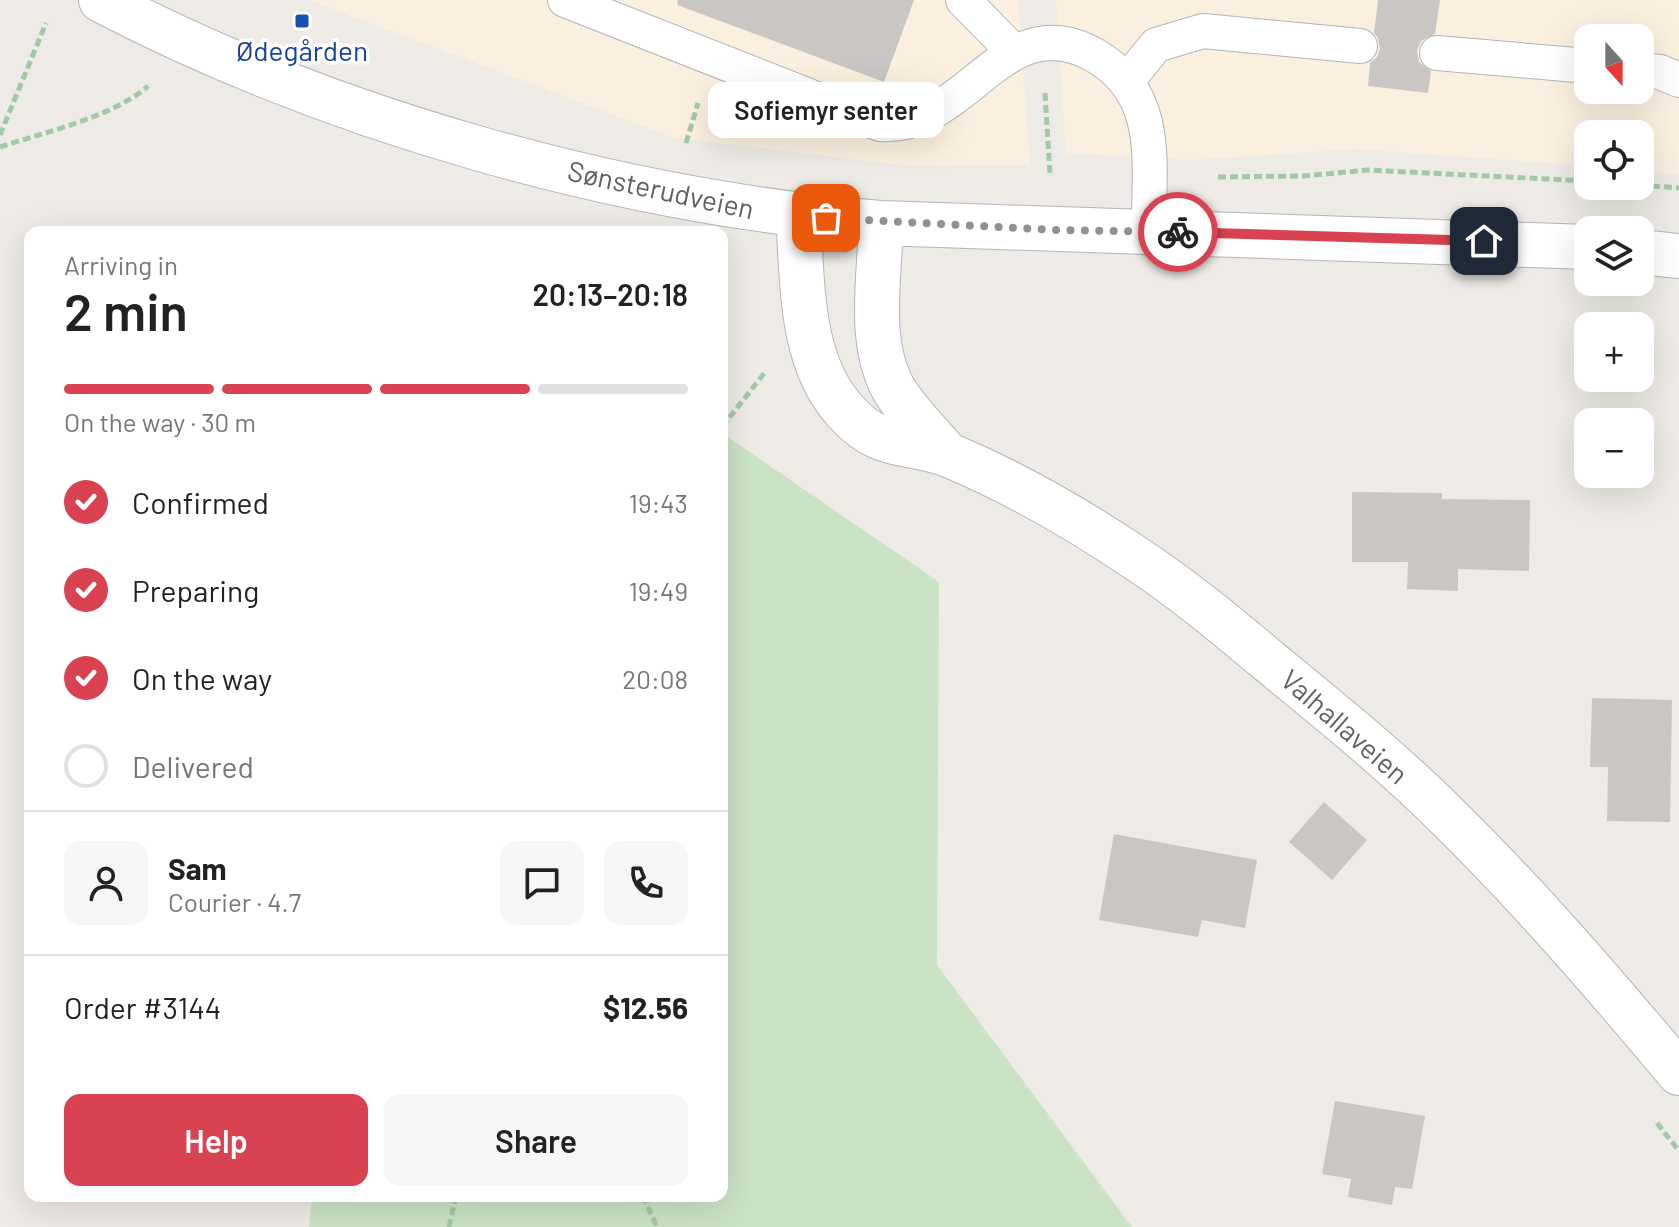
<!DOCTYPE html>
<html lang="en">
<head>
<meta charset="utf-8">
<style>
	body { margin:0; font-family:Barlow,sans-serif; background:#f6f6f6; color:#222; height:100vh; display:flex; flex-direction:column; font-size:30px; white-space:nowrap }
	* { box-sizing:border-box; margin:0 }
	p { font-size:26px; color:#767676 }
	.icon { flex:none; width:44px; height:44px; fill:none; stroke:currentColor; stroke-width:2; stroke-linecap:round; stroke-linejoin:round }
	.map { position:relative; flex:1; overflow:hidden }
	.sheet { position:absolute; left:24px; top:226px; width:704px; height:976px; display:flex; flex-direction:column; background:#fff; border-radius:16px; box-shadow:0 8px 32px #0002 }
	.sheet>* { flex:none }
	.needle { width:52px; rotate:159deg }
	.tools { position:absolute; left:1574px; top:24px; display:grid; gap:16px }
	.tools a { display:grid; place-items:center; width:80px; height:80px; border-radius:16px; background:#fff; box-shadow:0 8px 32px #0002; font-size:40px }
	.pin { position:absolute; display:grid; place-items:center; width:68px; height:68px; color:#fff; margin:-34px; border-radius:16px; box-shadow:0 4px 12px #0006 }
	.courier { position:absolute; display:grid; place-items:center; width:80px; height:80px; margin:-40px; border:6px solid #d94251; border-radius:50%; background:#fff; color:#222; box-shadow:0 2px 10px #0007 }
	.bubble { position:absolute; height:56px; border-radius:16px; background:#fff; box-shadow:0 8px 32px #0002; font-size:26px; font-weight:600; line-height:56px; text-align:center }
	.head em { font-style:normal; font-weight:600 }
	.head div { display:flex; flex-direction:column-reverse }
	.head { display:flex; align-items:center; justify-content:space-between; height:136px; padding:0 40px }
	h1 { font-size:52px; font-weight:600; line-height:60px }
	.bar { display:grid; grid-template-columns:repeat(4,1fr); gap:12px 8px; align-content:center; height:96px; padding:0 40px }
	.bar i { height:10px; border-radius:6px; background:#e0e0e0 }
	.bar .current { background:#d94251 }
	.bar p { grid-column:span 4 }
	.line { display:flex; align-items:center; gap:20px; padding:0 40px; border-top:2px solid #e0e0e0 }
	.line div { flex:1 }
	.round { display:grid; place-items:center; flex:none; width:84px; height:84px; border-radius:16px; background:#f6f6f6 }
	ol { padding:0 40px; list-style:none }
	li { display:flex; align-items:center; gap:24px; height:88px }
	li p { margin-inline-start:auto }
	li .icon { padding:8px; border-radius:50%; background:#d94251; color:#fff; stroke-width:4 }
	li:last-child { color:#767676 }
	li i { width:44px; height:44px; border:4px solid #e0e0e0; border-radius:50% }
	.cta { display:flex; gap:16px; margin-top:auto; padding:16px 40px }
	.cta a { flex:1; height:92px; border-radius:16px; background:#d94251; color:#fff; font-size:32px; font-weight:600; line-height:92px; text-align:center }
	.cta a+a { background:#f6f6f6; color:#222 }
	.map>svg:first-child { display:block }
</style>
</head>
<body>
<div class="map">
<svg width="1679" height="1227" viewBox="0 0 1679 1227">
	<rect width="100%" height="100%" fill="#eeebe6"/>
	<path fill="#fbefdf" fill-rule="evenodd" d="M309 0H1018L1030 165H901L672 137Z
		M1056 0H1679V175L1640 170V134H1588V166L1356 149 1191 160 1066 153ZM1588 38H1640V90H1588Z"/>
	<path fill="#cbe3c5" d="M722 433 939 582 937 965 1132 1227H309L312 1196H722Z"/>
	<path fill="#cac6c3" d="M678 0H914L884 82 677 5Z
		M1378 0H1440L1435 34 1421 41 1417 51 1419 62 1431 71 1428 93 1368 86 1370 63 1377 57 1380 49 1378 38 1374 33Z
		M1352 492 1442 493V499L1530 500 1529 571 1458 569V591L1407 589 1408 562H1352Z
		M1592 698 1672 700 1670 822 1607 821 1608 767H1590Z
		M1324 802 1367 840 1332 880 1289 842Z
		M1114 834 1257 860 1245 928 1202 920 1198 937 1099 920Z
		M1335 1101 1425 1116 1412 1189 1395 1187 1392 1205 1348 1197 1351 1179 1322 1174Z"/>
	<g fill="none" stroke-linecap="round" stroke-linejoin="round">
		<g stroke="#b1b4b7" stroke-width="36">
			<path id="lane" d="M565 0 880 124C967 131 1004 2 1096 56 1163 96 1148 165 1149 232
				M963 0 1013 51
				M1437 53 1588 66
				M1640 70 1660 72 1679 80
				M1127 81 1156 45 1203 31 1360 46"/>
		</g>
		<g stroke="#b2b6b9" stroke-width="46">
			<path id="secondary" d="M101 0C333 121 621 202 881 223L1588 247
				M798 216C803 282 799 361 846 412 882 452 908 439 951 456 1015 483 1079 520 1137 559 1184 590 1227 626 1270 662 1331 712 1394 763 1450 819 1531 899 1606 986 1679 1073
				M881 223C880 275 867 340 893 388 907 412 930 434 948 455
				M1640 252 1679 256"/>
		</g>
		<path stroke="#a2c9a6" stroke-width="5" stroke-dasharray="8 4" stroke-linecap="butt" d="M1045 93 1050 175
			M0 135 46 23
			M686 143 698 103
			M0 147C45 132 113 117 148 86
			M1218 177 1303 176 1368 170 1588 181
			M1640 185 1679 188
			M722 427 766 371
			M1657 1123 1679 1151
			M643 1196 657 1227
			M449 1227 456 1196"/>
		<use href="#lane" stroke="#fff" stroke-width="34"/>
		<use href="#secondary" stroke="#fff" stroke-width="44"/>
	</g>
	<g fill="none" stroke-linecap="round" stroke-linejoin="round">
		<path stroke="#909292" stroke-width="8" stroke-dasharray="0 14.4" d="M826 218 1055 230 1178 232"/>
		<path stroke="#d94251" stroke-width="10" d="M1178 232 1484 241"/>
	</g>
	<rect fill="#1a4fb4" stroke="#fff" stroke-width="3" x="294" y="13" width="16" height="16" rx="4"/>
	<g text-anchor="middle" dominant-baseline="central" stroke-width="7" stroke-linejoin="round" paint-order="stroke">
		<g font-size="28" fill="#164399" stroke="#fff">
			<text x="302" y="50">Ødegården</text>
		</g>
		<g font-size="28" fill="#5e6265" stroke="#fff">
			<text transform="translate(661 189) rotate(12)">Sønsterudveien</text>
			<text transform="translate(1345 726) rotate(41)">Valhallaveien</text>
		</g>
	</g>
</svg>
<div class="tools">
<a><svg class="needle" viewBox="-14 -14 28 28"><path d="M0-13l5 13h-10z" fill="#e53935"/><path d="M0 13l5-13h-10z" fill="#767676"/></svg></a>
<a><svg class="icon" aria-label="locate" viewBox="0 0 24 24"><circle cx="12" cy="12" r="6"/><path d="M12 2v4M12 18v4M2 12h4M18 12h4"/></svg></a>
<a><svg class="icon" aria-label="layers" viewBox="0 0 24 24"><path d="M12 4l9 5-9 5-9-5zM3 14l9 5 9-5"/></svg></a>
<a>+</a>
<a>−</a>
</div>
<div class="pin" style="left:826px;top:218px;background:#ea580c"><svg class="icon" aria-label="bag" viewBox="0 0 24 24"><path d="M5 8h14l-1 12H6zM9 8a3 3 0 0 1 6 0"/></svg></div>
<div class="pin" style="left:1484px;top:241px;background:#1f2937"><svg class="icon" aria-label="home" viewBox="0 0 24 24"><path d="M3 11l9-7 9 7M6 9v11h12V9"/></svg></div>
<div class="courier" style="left:1178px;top:232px"><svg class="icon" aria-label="bike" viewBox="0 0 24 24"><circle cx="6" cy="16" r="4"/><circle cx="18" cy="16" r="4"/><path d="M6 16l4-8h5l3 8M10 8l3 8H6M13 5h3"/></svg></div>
<div class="bubble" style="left:708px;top:82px;width:236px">Sofiemyr senter</div>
<section class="sheet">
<div class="head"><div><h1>2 min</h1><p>Arriving in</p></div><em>20:13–20:18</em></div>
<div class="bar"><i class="current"></i><i class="current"></i><i class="current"></i><i></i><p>On the way · 30 m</p></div>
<ol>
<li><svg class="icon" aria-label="check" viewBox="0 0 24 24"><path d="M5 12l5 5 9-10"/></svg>Confirmed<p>19:43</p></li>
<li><svg class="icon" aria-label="check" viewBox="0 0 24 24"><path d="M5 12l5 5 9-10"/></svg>Preparing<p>19:49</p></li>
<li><svg class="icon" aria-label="check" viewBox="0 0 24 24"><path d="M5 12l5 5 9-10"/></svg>On the way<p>20:08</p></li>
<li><i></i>Delivered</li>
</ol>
<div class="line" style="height:144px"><a class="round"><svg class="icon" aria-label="person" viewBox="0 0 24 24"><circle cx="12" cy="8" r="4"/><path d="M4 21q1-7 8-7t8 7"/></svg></a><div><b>Sam</b><p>Courier · 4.7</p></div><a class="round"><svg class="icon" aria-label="chat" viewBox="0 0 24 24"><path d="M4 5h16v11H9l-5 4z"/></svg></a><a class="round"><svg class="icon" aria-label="phone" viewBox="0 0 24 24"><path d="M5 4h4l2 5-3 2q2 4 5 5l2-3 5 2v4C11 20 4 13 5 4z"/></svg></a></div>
<div class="line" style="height:104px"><div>Order #3144</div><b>$12.56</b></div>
<div class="cta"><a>Help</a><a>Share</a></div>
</section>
</div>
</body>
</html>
